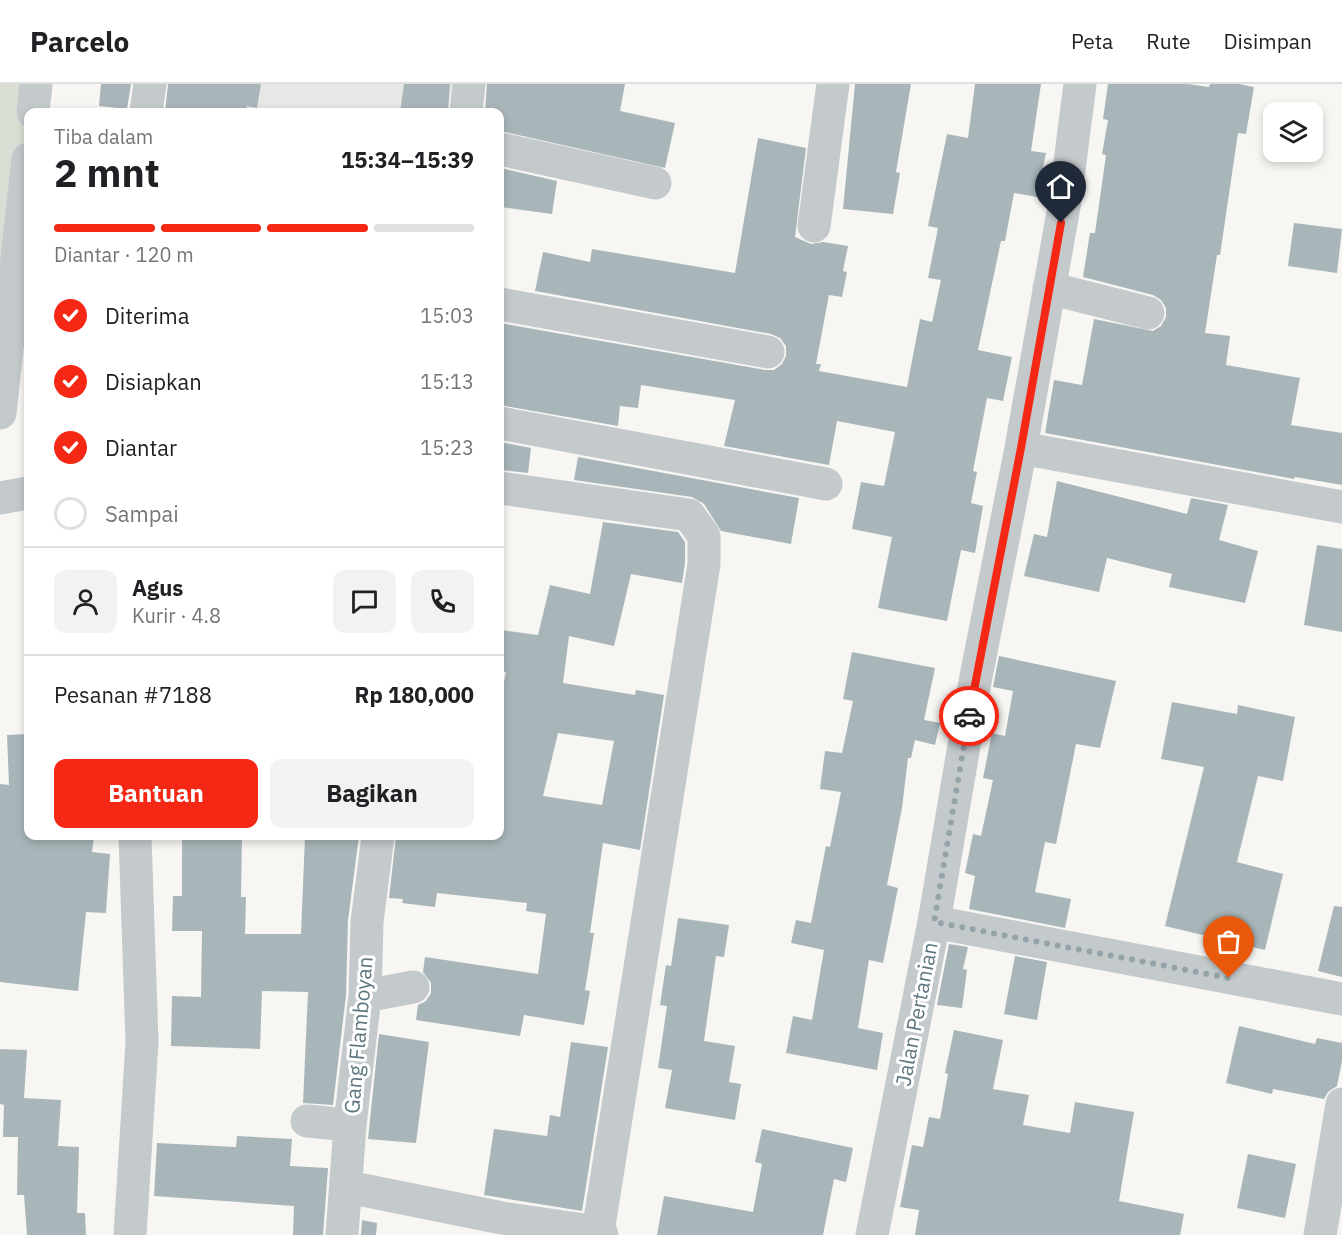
<!DOCTYPE html>
<html lang="id">
<head>
<meta charset="utf-8">
<style>
	body { margin:0; font-family:"IBM Plex Sans",sans-serif; background:#f2f2f2; color:#202124; height:100vh; display:flex; flex-direction:column; font-size:22px; white-space:nowrap }
	* { box-sizing:border-box; margin:0 }
	p { font-size:20px; color:#757577 }
	.icon { flex:none; width:33px; height:33px; fill:none; stroke:currentColor; stroke-width:2; stroke-linecap:round; stroke-linejoin:round }
	.map { position:relative; flex:1; overflow:hidden }
	.panel { position:absolute; left:24px; top:24px; width:480px; height:732px; display:flex; flex-direction:column; background:#fff; border-radius:12px; box-shadow:0 3px 9px #0003 }
	.panel>* { flex:none }
	.fabs { position:absolute; left:1263px; top:18px; display:grid; gap:12px }
	.fabs a { display:grid; place-items:center; width:60px; height:60px; border-radius:12px; background:#fff; box-shadow:0 3px 9px #0003; font-size:30px }
	.pin { position:absolute; display:grid; place-items:center; width:51px; height:51px; color:#fff; margin:-62px -26px; border-radius:50% 50% 50% 0; rotate:-45deg; box-shadow:0 0 6px #0007 }
	.pin .icon { rotate:45deg }
	.courier { position:absolute; display:grid; place-items:center; width:60px; height:60px; margin:-30px; border:4px solid #f52715; border-radius:50%; background:#fff; color:#222; box-shadow:0 2px 8px #0007 }
	.overview em { font-style:normal; font-weight:700 }
	.overview div { display:flex; flex-direction:column-reverse }
	.overview { display:flex; align-items:center; justify-content:space-between; height:102px; padding:0 30px }
	h1 { font-size:39px; font-weight:700; line-height:45px }
	.bar { display:grid; grid-template-columns:repeat(4,1fr); gap:9px 6px; align-content:center; height:72px; padding:0 30px }
	.bar i { height:8px; border-radius:4px; background:#e0e0e0 }
	.bar .active { background:#f52715 }
	.bar p { grid-column:span 4 }
	.line { display:flex; align-items:center; gap:15px; padding:0 30px; border-top:2px solid #e0e0e0 }
	.line div { flex:1 }
	.round { display:grid; place-items:center; flex:none; width:63px; height:63px; border-radius:12px; background:#f2f2f2 }
	ol { padding:0 30px; list-style:none }
	li { display:flex; align-items:center; gap:18px; height:66px }
	li p { margin-inline-start:auto }
	li .icon { padding:6px; border-radius:50%; background:#f52715; color:#fff; stroke-width:4 }
	li:last-child { color:#757577 }
	li i { width:33px; height:33px; border:3px solid #e0e0e0; border-radius:50% }
	.primary-button { display:flex; gap:12px; margin-top:auto; padding:12px 30px }
	.primary-button a { flex:1; height:69px; border-radius:12px; background:#f52715; color:#fff; font-size:24px; font-weight:700; line-height:69px; text-align:center }
	.primary-button a+a { background:#f2f2f2; color:#202124 }
	header { display:flex; align-items:center; gap:36px; box-sizing:border-box; height:84px; padding:0 30px; background:#fff; border-bottom:2px solid #e0e0e0 }
	header strong { font-size:28px }
	nav { display:flex; gap:33px; margin-inline-start:auto; font-size:21px }
	.map>svg:first-child { display:block }
</style>
</head>
<body>
<header>
<strong>Parcelo</strong>
<nav><a>Peta</a><a>Rute</a><a>Disimpan</a></nav>
</header>
<div class="map">
<svg width="1342" height="1151" viewBox="0 0 1342 1151">
	<rect width="100%" height="100%" fill="#f7f6f3"/>
	<path fill="#e7e8e6" d="M224 0H452L448 28H221Z"/>
	<path fill="#d9dfd4" d="M0 0H33L0 295Z"/>
	<path fill="#a9b6b9" fill-rule="evenodd" d="M101 0H131L127 25 99 22Z
		M168 0H261L257 24 247 22 246 28H165Z
		M404 0H450L448 28H400Z
		M487 0H625L620 27 675 39 665 84 500 47V28H485Z
		M855 0H911L896 88 900 89 893 130 843 125Z
		M975 0H1041L1031 67 1046 69 1037 113 1014 109 1005 157H1001L978 266 1012 273 1003 317 987 314 973 387 977 388 971 419 983 422 975 469 961 466 947 537 878 524 892 453 852 445 861 398 884 402 895 348 837 337 829 381 724 362 735 316 641 301 638 324 620 322 618 342 500 321V239L765 286H774L782 280 786 272V262L780 254 771 250 535 207 543 168 590 178 592 165 735 189 758 54 806 64 795 153 811 160 823 158 848 162 843 187 847 188 842 213 829 211 816 280H821L819 287 907 303 920 235 932 238 941 196 928 194 938 144 928 142 947 50 968 54Z
		M1108 0H1188L1209 3 1210 0H1239L1254 3 1246 50 1238 49 1220 171H1217L1205 249 1230 252 1226 281 1300 294 1291 341 1342 349V401L1295 393 1294 395 1045 349 1054 296 1082 301 1094 235 1153 247 1161 242 1166 233V224L1161 216 1153 211 1083 193 1090 149H1095L1106 71 1102 70 1108 36 1103 35Z
		M500 84 557 97 552 130 500 123Z
		M1294 139 1342 145 1337 189 1288 182Z
		M500 358 531 364 528 389 500 386Z
		M578 373 799 414 791 460 721 447 704 420 692 413 574 396Z
		M1057 397 1187 430 1191 414 1228 421 1219 456 1258 467 1245 519 1169 503 1172 490 1107 474 1099 508 1024 492 1034 450 1047 453Z
		M603 438 678 448 685 458V479L682 499 631 490 614 562 569 552 563 599 635 611 636 606 664 611 640 766 603 759 590 849H594L585 906 590 907 584 941 524 931 520 952 416 936 418 921 426 917 431 909V899L423 888 425 873 538 890 546 830 526 827 527 819 437 809 435 823 402 819 403 815 389 814 396 752H500V617L506 588 500 587V546L538 551 550 501 590 510ZM558 649 614 657 602 721 543 712Z
		M1317 461 1342 465V548L1304 541Z
		M852 568 935 584 924 636 940 639 935 661 915 656 911 674H908L902 724 887 801 898 804 883 879 869 876 858 944 883 949 877 986 786 969 793 932 812 936 824 866 791 859 796 836 811 839 826 762 830 763 841 708 820 705 825 667 842 669 853 617 843 615Z
		M999 572 1116 597 1100 664 1076 660 1056 760 1045 758 1035 808 1071 815 1065 844 969 825 975 792 965 789 973 750 981 752 993 696 983 694 992 649 1005 652 1013 607 993 603Z
		M1172 618 1237 630 1238 621 1295 633 1283 697 1258 692 1237 778 1283 790 1265 866 1165 842 1204 683 1161 675Z
		M28 650V752H94L92 768 110 770 106 829 86 828 78 907 0 898V700L9 701 7 651Z
		M182 752H242L241 813H246L245 850H301L305 752H359L348 836 346 911 333 1021 303 1019 308 908 262 907 260 965 171 962 172 912 201 913 202 847H172L173 812H182Z
		M1334 822 1342 823V893L1318 887Z
		M678 834 729 841 724 873 716 872 704 957 735 962 729 998 741 1000 735 1036 665 1024 672 986 658 984 667 922 660 921 666 881 671 882Z
		M949 860 968 863 963 885 967 886 962 924 937 921Z
		M1015 872 1047 878 1037 936 1004 930Z
		M1239 942 1315 960 1317 954 1342 959V977L1337 1002 1328 1008 1324 1015 1273 1005 1272 1010 1226 999Z
		M954 946 1003 956 993 1005 1029 1011 1023 1041 1070 1049 1075 1018 1134 1028 1119 1117 1184 1130 1180 1151H915L919 1126 900 1123 912 1061 923 1063 929 1033 940 1035 948 990 945 989Z
		M379 950 429 958 416 1059 368 1055Z
		M571 958 608 963 582 1127 484 1111 494 1045 547 1052 550 1031 560 1033Z
		M0 965 27 966 24 1014 61 1016 58 1062 79 1063 77 1129H85L86 1151H27L24 1111H17L18 1053H3L4 1021 0 1020Z
		M762 1045 853 1064 846 1098 834 1095 823 1151H657L664 1112 753 1128 762 1080 755 1078Z
		M237 1052 292 1055 290 1082 328 1084 323 1151H293L294 1122 154 1112 157 1059 236 1063Z
		M1248 1070 1296 1080 1285 1134 1237 1124Z
		M362 1136 377 1139 376 1151H361Z"/>
	<g fill="none" stroke-linecap="round" stroke-linejoin="round">
		<path stroke="#c4c9cc" stroke-width="33" d="M33 28 36 0
			M146 28 150 0
			M466 28 469 0
			M500 65 655 99
			M814 142 833 0
			M1049 204 1148 229
			M500 220 768 268
			M0 329 28 75
			M500 339 826 400
			M1021 364 1342 423
			M500 404 689 431 704 452V480L598 1148
			M0 414 28 409
			M934 838 1342 915
			M365 912 413 903
			M307 1037 350 1041
			M348 1103 502 1134 598 1148 602 1151
			M130 1151 142 958 135 752
			M342 1151 350 1041 365 912 367 838 378 752
			M872 1151 934 838 974 603 1021 364 1065 117 1080 0
			M1320 1151 1342 1020"/>
	</g>
	<g fill="none" stroke-linecap="round" stroke-linejoin="round">
		<path stroke="#94a3a9" stroke-width="6" stroke-dasharray="0 10.8" d="M969 632 934 838 1229 894"/>
		<path stroke="#f52715" stroke-width="8" d="M969 632 1021 364 1061 139"/>
	</g>
	<g text-anchor="middle" dominant-baseline="central" stroke-width="6" stroke-linejoin="round" paint-order="stroke">
		<g font-size="21" fill="#5e7781" stroke="#fff">
			<text transform="translate(916 930) rotate(-79)">Jalan Pertanian</text>
			<text transform="translate(358 951) rotate(-85)">Gang Flamboyan</text>
		</g>
	</g>
</svg>
<div class="fabs">
<a><svg class="icon" aria-label="layers" viewBox="0 0 24 24"><path d="M12 4l9 5-9 5-9-5zM3 14l9 5 9-5"/></svg></a>
</div>
<div class="pin" style="left:1229px;top:894px;background:#ea580c"><svg class="icon" aria-label="bag" viewBox="0 0 24 24"><path d="M5 8h14l-1 12H6zM9 8a3 3 0 0 1 6 0"/></svg></div>
<div class="pin" style="left:1061px;top:139px;background:#1f2937"><svg class="icon" aria-label="home" viewBox="0 0 24 24"><path d="M3 11l9-7 9 7M6 9v11h12V9"/></svg></div>
<div class="courier" style="left:969px;top:632px"><svg class="icon" aria-label="car" viewBox="0 0 24 24"><path d="M5 17H2v-5l4-1 3-4h7l3 4 3 1v5h-3M9 17h6M6 11h13"/><circle cx="7" cy="17" r="2"/><circle cx="17" cy="17" r="2"/></svg></div>
<section class="panel">
<div class="overview"><div><h1>2 mnt</h1><p>Tiba dalam</p></div><em>15:34–15:39</em></div>
<div class="bar"><i class="active"></i><i class="active"></i><i class="active"></i><i></i><p>Diantar · 120 m</p></div>
<ol>
<li><svg class="icon" aria-label="check" viewBox="0 0 24 24"><path d="M5 12l5 5 9-10"/></svg>Diterima<p>15:03</p></li>
<li><svg class="icon" aria-label="check" viewBox="0 0 24 24"><path d="M5 12l5 5 9-10"/></svg>Disiapkan<p>15:13</p></li>
<li><svg class="icon" aria-label="check" viewBox="0 0 24 24"><path d="M5 12l5 5 9-10"/></svg>Diantar<p>15:23</p></li>
<li><i></i>Sampai</li>
</ol>
<div class="line" style="height:108px"><a class="round"><svg class="icon" aria-label="person" viewBox="0 0 24 24"><circle cx="12" cy="8" r="4"/><path d="M4 21q1-7 8-7t8 7"/></svg></a><div><b>Agus</b><p>Kurir · 4.8</p></div><a class="round"><svg class="icon" aria-label="chat" viewBox="0 0 24 24"><path d="M4 5h16v11H9l-5 4z"/></svg></a><a class="round"><svg class="icon" aria-label="phone" viewBox="0 0 24 24"><path d="M5 4h4l2 5-3 2q2 4 5 5l2-3 5 2v4C11 20 4 13 5 4z"/></svg></a></div>
<div class="line" style="height:78px"><div>Pesanan #7188</div><b>Rp 180,000</b></div>
<div class="primary-button"><a>Bantuan</a><a>Bagikan</a></div>
</section>
</div>
</body>
</html>
